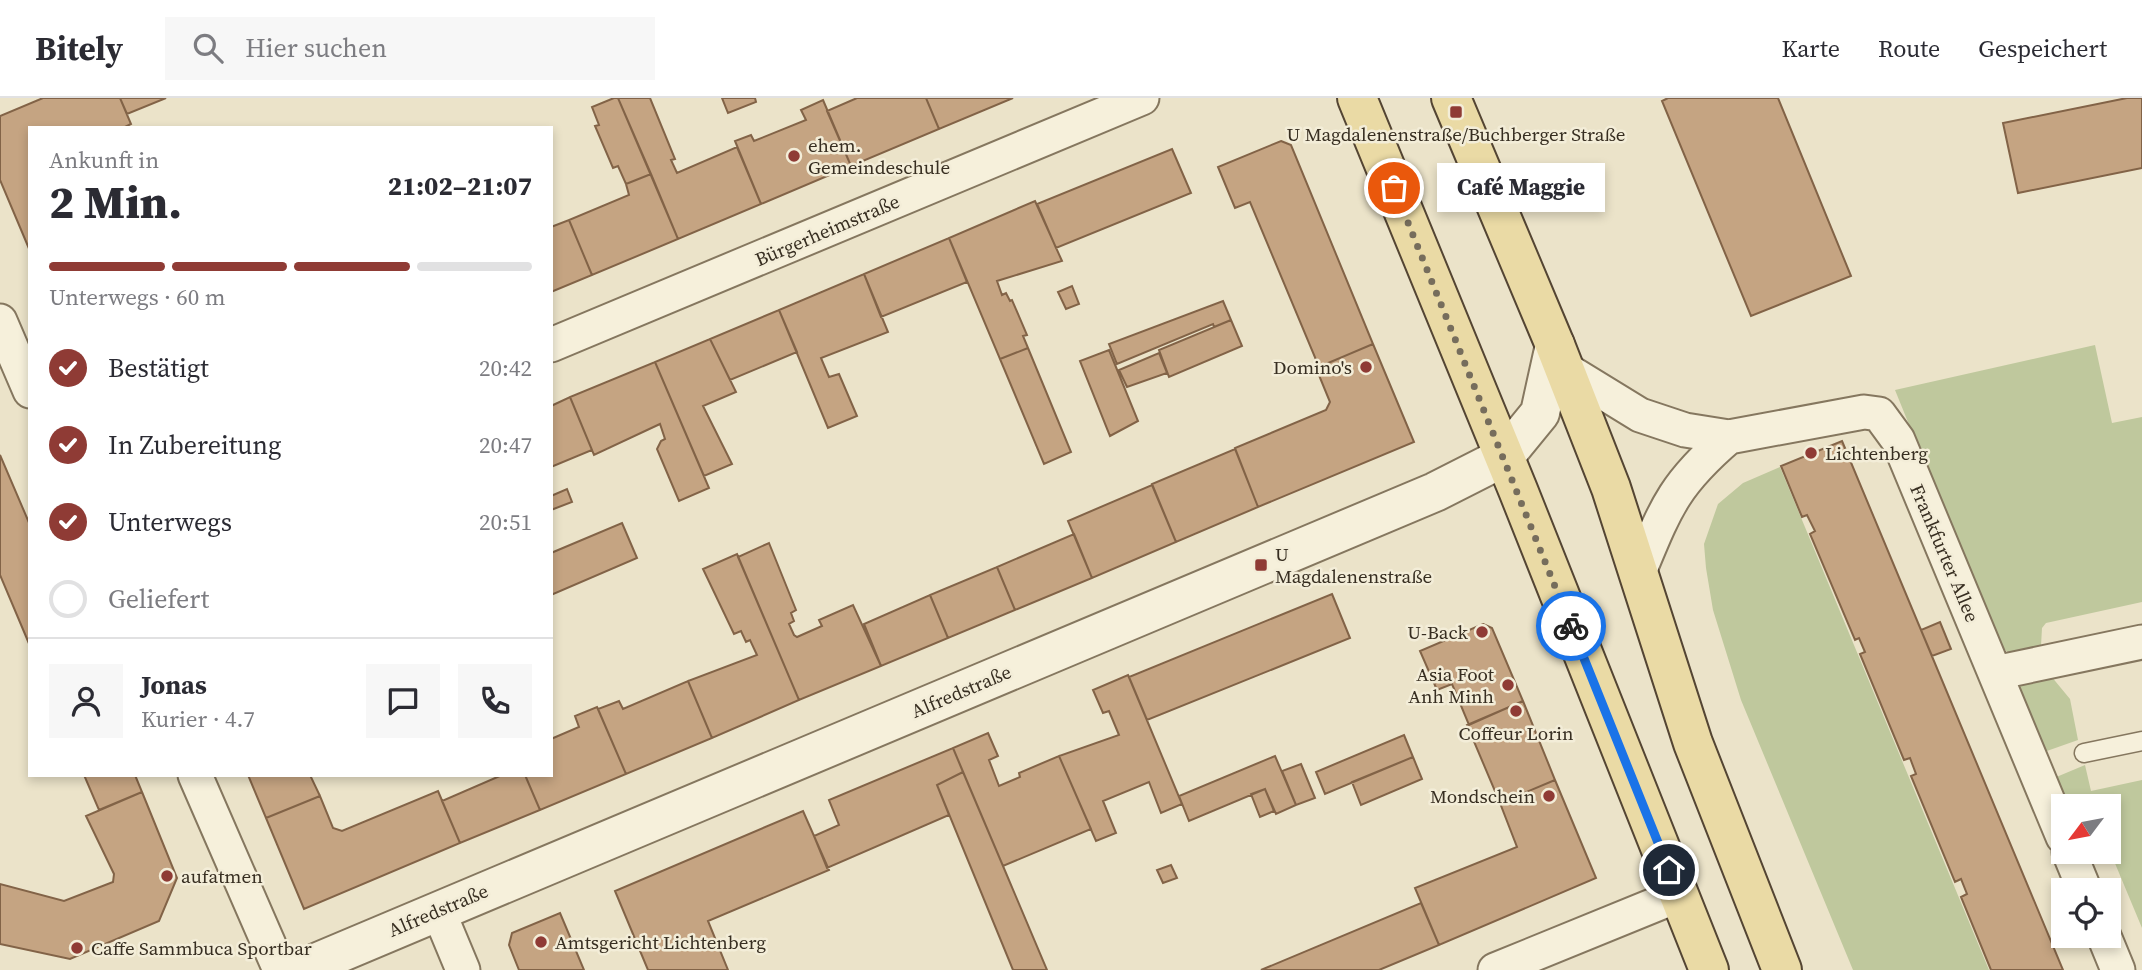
<!DOCTYPE html>
<html lang="de">
<head>
<meta charset="utf-8">
<style>
	body { margin:0; font-family:"Source Serif 4",serif; background:#f7f7f7; color:#2b2b33; height:100vh; display:flex; flex-direction:column; font-size:26px; white-space:nowrap }
	* { box-sizing:border-box; margin:0 }
	p { font-size:23px; color:#7c7c81 }
	.icon { flex:none; width:38px; height:38px; fill:none; stroke:currentColor; stroke-width:2; stroke-linecap:round; stroke-linejoin:round }
	.map { position:relative; flex:1; overflow:hidden }
	.panel { position:absolute; left:28px; top:28px; width:525px; height:651px; display:flex; flex-direction:column; background:#fff; border-radius:0px; box-shadow:0 4px 10px #0003 }
	.panel>* { flex:none }
	.needle { width:46px; rotate:238deg }
	.buttons { position:absolute; left:2051px; top:696px; display:grid; gap:14px }
	.buttons a { display:grid; place-items:center; width:70px; height:70px; border-radius:0px; background:#fff; box-shadow:0 4px 10px #0003; font-size:35px }
	.pin { position:absolute; display:grid; place-items:center; width:60px; height:60px; color:#fff; margin:-30px; border:4px solid #fff; border-radius:50%; box-shadow:0 2px 7px #0007 }
	.courier { position:absolute; display:grid; place-items:center; width:70px; height:70px; margin:-35px; border:5px solid #1a73e8; border-radius:50%; background:#fff; color:#222; box-shadow:0 2px 9px #0007 }
	.bubble { position:absolute; height:49px; border-radius:0px; background:#fff; box-shadow:0 4px 10px #0003; font-size:23px; font-weight:800; line-height:49px; text-align:center }
	.summary em { font-style:normal; font-weight:800 }
	.summary div { display:flex; flex-direction:column-reverse }
	.summary { display:flex; align-items:center; justify-content:space-between; height:119px; padding:0 21px }
	h1 { font-size:46px; font-weight:800; line-height:52px }
	.bar { display:grid; grid-template-columns:repeat(4,1fr); gap:10px 7px; align-content:center; height:84px; padding:0 21px }
	.bar i { height:9px; border-radius:5px; background:#e1e1e2 }
	.bar .current { background:#8f3b35 }
	.bar p { grid-column:span 4 }
	.line { display:flex; align-items:center; gap:18px; padding:0 21px; border-top:2px solid #e1e1e2 }
	.line div { flex:1 }
	.round { display:grid; place-items:center; flex:none; width:74px; height:74px; border-radius:0px; background:#f7f7f7 }
	ol { padding:0 21px; list-style:none }
	li { display:flex; align-items:center; gap:21px; height:77px }
	li p { margin-inline-start:auto }
	li .icon { padding:7px; border-radius:50%; background:#8f3b35; color:#fff; stroke-width:4 }
	li:last-child { color:#7c7c81 }
	li i { width:38px; height:38px; border:4px solid #e1e1e2; border-radius:50% }
	header { display:flex; align-items:center; gap:42px; box-sizing:border-box; height:98px; padding:0 35px; background:#fff; border-bottom:2px solid #e1e1e2 }
	header strong { font-size:33px }
	nav { display:flex; gap:38px; margin-inline-start:auto; font-size:24px }
	.search { width:490px; height:63px; background:#f7f7f7; display:flex; align-items:center; gap:18px; box-sizing:border-box; padding:0 24px; border-radius:0px; color:#7c7c81; font-size:26px }
	.map>svg:first-child { display:block }
</style>
</head>
<body>
<header>
<strong>Bitely</strong>
<div class="search"><svg class="icon" aria-label="search" viewBox="0 0 24 24"><circle cx="10" cy="10" r="6"/><path d="M15 15l6 6"/></svg>Hier suchen</div>
<nav><a>Karte</a><a>Route</a><a>Gespeichert</a></nav>
</header>
<div class="map">
<svg width="2142" height="872" viewBox="0 0 2142 872">
	<rect width="100%" height="100%" fill="#ebe3c9"/>
	<path fill="#bfc89d" d="M2095 247 2112 325 2142 319V504L2046 525 2042 530 2041 548 2010 556 1998 546 1895 292Z
		M1780 369 1989 872H1853L1741 602 1713 512 1706 470 1704 446 1718 406 1743 385Z
		M2051 578 2070 601 2078 642 2044 654 2018 593 2019 585Z
		M2085 667 2091 693 2142 682V830L2109 751V709H2066L2054 680Z"/>
	<path fill="#c5a482" stroke="#826347" stroke-width="2" d="M43 0H120L131 26 123 30H30V153L0 82V18Z
		M120 0H166L127 16Z
		M614 0H618L651 76 626 86 618 68 613 70 595 28 599 27 592 9Z
		M618 0H650L675 61 671 62 677 75 737 49 761 106 678 141Z
		M722 0H755L756 4 728 15Z
		M857 0H926L939 31 851 68 827 13Z
		M926 0H1013L939 31Z
		M1668 0H1778L1851 178 1751 218 1662 3Z
		M2127 0H2142V70L2018 95 2003 25Z
		M823 2 851 68 761 106 735 43 751 37 754 43 806 22 801 12Z
		M1281 43 1291 47 1373 246 1319 269 1250 104 1235 110 1218 69Z
		M1172 51 1191 95 1056 150 1037 106Z
		M651 76 678 141 592 177 569 122 629 97 626 86Z
		M1035 103 1062 163 997 183 1002 197 1006 195 1010 203 1012 202 1027 237 1023 238 1028 250 1000 261 949 140Z
		M569 122 592 177 551 194V129Z
		M949 140 967 184 881 219 864 176Z
		M864 176 888 234 821 260 829 279 839 276 857 318 828 330 779 212Z
		M1072 188 1079 206 1066 211 1058 194Z
		M1223 203 1231 222 1214 229 1213 226 1117 266 1109 246Z
		M779 212 797 254 730 282 710 241Z
		M1231 222 1242 248 1169 279 1159 252Z
		M710 241 736 294 703 308 732 366 704 378 655 264Z
		M1373 246 1414 344 1258 409 1235 350 1326 312 1330 304 1316 270Z
		M1028 250 1071 354 1044 366 1000 261Z
		M1109 252 1138 323 1110 338 1080 263Z
		M1159 255 1167 275 1127 289 1119 272Z
		M655 264 709 390 679 403 657 351 661 343 665 341 660 326 594 357 570 299Z
		M570 299 592 352 551 369V308Z
		M1842 343 1921 532 2063 872H1991L1961 799 1967 796 1961 781 1955 784 1911 678 1916 676 1910 660 1904 662 1860 556 1865 554 1859 540 1855 542 1810 436 1815 433 1807 417 1802 419 1781 368Z
		M1235 351 1258 409 1176 444 1152 386Z
		M0 357 30 427V548L0 477Z
		M1152 387 1176 444 1092 480 1068 423Z
		M567 391 572 404 551 412V398Z
		M622 425 637 460 551 497V455Z
		M1074 436 1092 480 1015 512 997 469Z
		M769 445 796 512 791 515 794 523 789 526 794 537 797 539 822 528 819 522 853 507 881 568 799 602 738 459Z
		M737 456 799 602 712 640 688 583 757 557 750 542 746 544 741 533 734 536 703 471Z
		M997 469 1015 512 948 540 930 497Z
		M1332 496 1350 540 1147 622 1129 579Z
		M930 497 948 540 881 568 864 526Z
		M1940 524 1951 551 1932 558 1921 532Z
		M1483 526 1492 530 1523 603 1469 627 1452 586 1437 592 1420 553Z
		M1128 577 1182 706 1161 715 1149 684 1103 703 1116 735 1096 743 1059 658 1119 637 1109 613 1103 615 1093 592Z
		M688 583 712 640 626 676 598 611 619 603 623 611Z
		M1523 603 1555 682 1500 705 1467 627Z
		M597 609 626 676 540 712 525 677H551V641L579 629 575 618Z
		M988 635 998 658 989 662 999 688 1020 679 1019 675 1059 658 1091 731 1003 768 953 650Z
		M1404 637 1413 659 1325 696 1316 674Z
		M953 650 963 674 937 687 949 717 827 770 814 738 839 727 829 702Z
		M1275 658 1296 707 1276 716 1265 691 1189 723 1179 698Z
		M1413 659 1422 681 1361 707 1352 684Z
		M1301 666 1315 700 1296 707 1282 673Z
		M963 674 1003 768 1047 872H1013L937 687Z
		M84 677H135L142 694 99 712Z
		M248 677H310L320 698 266 720Z
		M502 677H525L540 712 460 745 442 703Z
		M1555 682 1596 780 1439 847 1415 790 1517 749 1500 705Z
		M1265 691 1274 713 1260 719 1251 696Z
		M438 693 460 745 304 811 266 720 320 698 333 730 342 733Z
		M142 694 177 780 159 823 70 861 0 846V786L64 803 113 784 114 776 86 718Z
		M803 713 829 772 708 823 728 872H648L615 793Z
		M1171 767 1177 780 1163 785 1157 772Z
		M1421 805 1439 847 1379 872H1261Z
		M560 815 584 872H519L509 847 512 835Z"/>
	<g fill="none" stroke-linecap="round" stroke-linejoin="round">
		<g stroke="#85775f" stroke-width="21">
			<path id="service" d="M2084 655 2142 643"/>
		</g>
		<g stroke="#85775f" stroke-width="37">
			<path id="minor" d="M0 223 30 293
				M551 247 1142 0
				M1565 271 1640 317 1685 332 1729 339 1864 314 1879 316 1898 342 2063 739
				M1639 474C1666 409 1674 386 1729 339
				M1995 575 2142 544
				M195 677 280 872
				M2069 754 2085 793
				M438 812 463 872
				M2104 838 2118 872
				M1495 872 1679 797"/>
		</g>
		<g stroke="#85775f" stroke-width="42">
			<path id="tertiary" d="M299 872 1435 394 1504 359 1540 315 1555 247"/>
		</g>
		<g stroke="#544533" stroke-width="42">
			<path id="primary" d="M1357 0 1518 392 1709 872
				M1451 0 1555 247 1611 390 1693 645 1782 872"/>
		</g>
		<use href="#service" stroke="#f6f0db" stroke-width="18"/>
		<use href="#minor" stroke="#f6f0db" stroke-width="33"/>
		<use href="#tertiary" stroke="#f6f0db" stroke-width="38"/>
		<use href="#primary" stroke="#eadaa5" stroke-width="38"/>
	</g>
	<g fill="none" stroke-linecap="round" stroke-linejoin="round">
		<path stroke="#766d5c" stroke-width="7" stroke-dasharray="0 12.6" d="M1394 90 1571 528"/>
		<path stroke="#1a73e8" stroke-width="9" d="M1571 528 1669 772"/>
	</g>
	<g fill="#8f3b35" stroke="#f3edd8" stroke-width="2.5">
		<rect x="1449" y="7" width="14" height="14" rx="3.5"/>
		<circle cx="794" cy="58" r="7"/>
		<circle cx="1366" cy="269" r="7"/>
		<circle cx="1811" cy="355" r="7"/>
		<rect x="1254" y="460" width="14" height="14" rx="3.5"/>
		<circle cx="1482" cy="534" r="7"/>
		<circle cx="1508" cy="587" r="7"/>
		<circle cx="1516" cy="613" r="7"/>
		<circle cx="1549" cy="698" r="7"/>
		<circle cx="167" cy="778" r="7"/>
		<circle cx="541" cy="844" r="7"/>
		<circle cx="77" cy="850" r="7"/>
	</g>
	<g text-anchor="middle" dominant-baseline="central" stroke-width="5" stroke-linejoin="round" paint-order="stroke">
		<g font-size="19" fill="#372e21" stroke="#f3edd8" text-anchor="start">
			<text x="1456" y="36" text-anchor="middle">U Magdalenenstraße/Buchberger Straße</text>
			<text x="808" y="47">ehem.<tspan x="808" dy="22">Gemeindeschule</tspan></text>
			<text x="1352" y="269" text-anchor="end">Domino's</text>
			<text x="1825" y="355">Lichtenberg</text>
			<text x="1275" y="456">U<tspan x="1275" dy="22">Magdalenenstraße</tspan></text>
			<text x="1468" y="534" text-anchor="end">U-Back</text>
			<text x="1494" y="576" text-anchor="end">Asia Foot<tspan x="1494" dy="22">Anh Minh</tspan></text>
			<text x="1516" y="635" text-anchor="middle">Coffeur Lorin</text>
			<text x="1535" y="698" text-anchor="end">Mondschein</text>
			<text x="181" y="778">aufatmen</text>
			<text x="555" y="844">Amtsgericht Lichtenberg</text>
			<text x="91" y="850">Caffe Sammbuca Sportbar</text>
		</g>
		<g font-size="19" fill="#372e21" stroke="#f3edd8">
			<text transform="translate(827 132) rotate(-23)">Bürgerheimstraße</text>
			<text transform="translate(1945 455) rotate(67)">Frankfurter Allee</text>
			<text transform="translate(961 593) rotate(-23)">Alfredstraße</text>
			<text transform="translate(438 812) rotate(-23)">Alfredstraße</text>
		</g>
	</g>
</svg>
<div class="buttons">
<a><svg class="needle" viewBox="-14 -14 28 28"><path d="M0-13l5 13h-10z" fill="#e53935"/><path d="M0 13l5-13h-10z" fill="#7c7c81"/></svg></a>
<a><svg class="icon" aria-label="locate" viewBox="0 0 24 24"><circle cx="12" cy="12" r="6"/><path d="M12 2v4M12 18v4M2 12h4M18 12h4"/></svg></a>
</div>
<div class="pin" style="left:1394px;top:90px;background:#ea580c"><svg class="icon" aria-label="bag" viewBox="0 0 24 24"><path d="M5 8h14l-1 12H6zM9 8a3 3 0 0 1 6 0"/></svg></div>
<div class="pin" style="left:1669px;top:772px;background:#1f2937"><svg class="icon" aria-label="home" viewBox="0 0 24 24"><path d="M3 11l9-7 9 7M6 9v11h12V9"/></svg></div>
<div class="courier" style="left:1571px;top:528px"><svg class="icon" aria-label="bike" viewBox="0 0 24 24"><circle cx="6" cy="16" r="4"/><circle cx="18" cy="16" r="4"/><path d="M6 16l4-8h5l3 8M10 8l3 8H6M13 5h3"/></svg></div>
<div class="bubble" style="left:1437px;top:65px;width:168px">Café Maggie</div>
<section class="panel">
<div class="summary"><div><h1>2 Min.</h1><p>Ankunft in</p></div><em>21:02–21:07</em></div>
<div class="bar"><i class="current"></i><i class="current"></i><i class="current"></i><i></i><p>Unterwegs · 60 m</p></div>
<ol>
<li><svg class="icon" aria-label="check" viewBox="0 0 24 24"><path d="M5 12l5 5 9-10"/></svg>Bestätigt<p>20:42</p></li>
<li><svg class="icon" aria-label="check" viewBox="0 0 24 24"><path d="M5 12l5 5 9-10"/></svg>In Zubereitung<p>20:47</p></li>
<li><svg class="icon" aria-label="check" viewBox="0 0 24 24"><path d="M5 12l5 5 9-10"/></svg>Unterwegs<p>20:51</p></li>
<li><i></i>Geliefert</li>
</ol>
<div class="line" style="height:126px"><a class="round"><svg class="icon" aria-label="person" viewBox="0 0 24 24"><circle cx="12" cy="8" r="4"/><path d="M4 21q1-7 8-7t8 7"/></svg></a><div><b>Jonas</b><p>Kurier · 4.7</p></div><a class="round"><svg class="icon" aria-label="chat" viewBox="0 0 24 24"><path d="M4 5h16v11H9l-5 4z"/></svg></a><a class="round"><svg class="icon" aria-label="phone" viewBox="0 0 24 24"><path d="M5 4h4l2 5-3 2q2 4 5 5l2-3 5 2v4C11 20 4 13 5 4z"/></svg></a></div>
</section>
</div>
</body>
</html>
